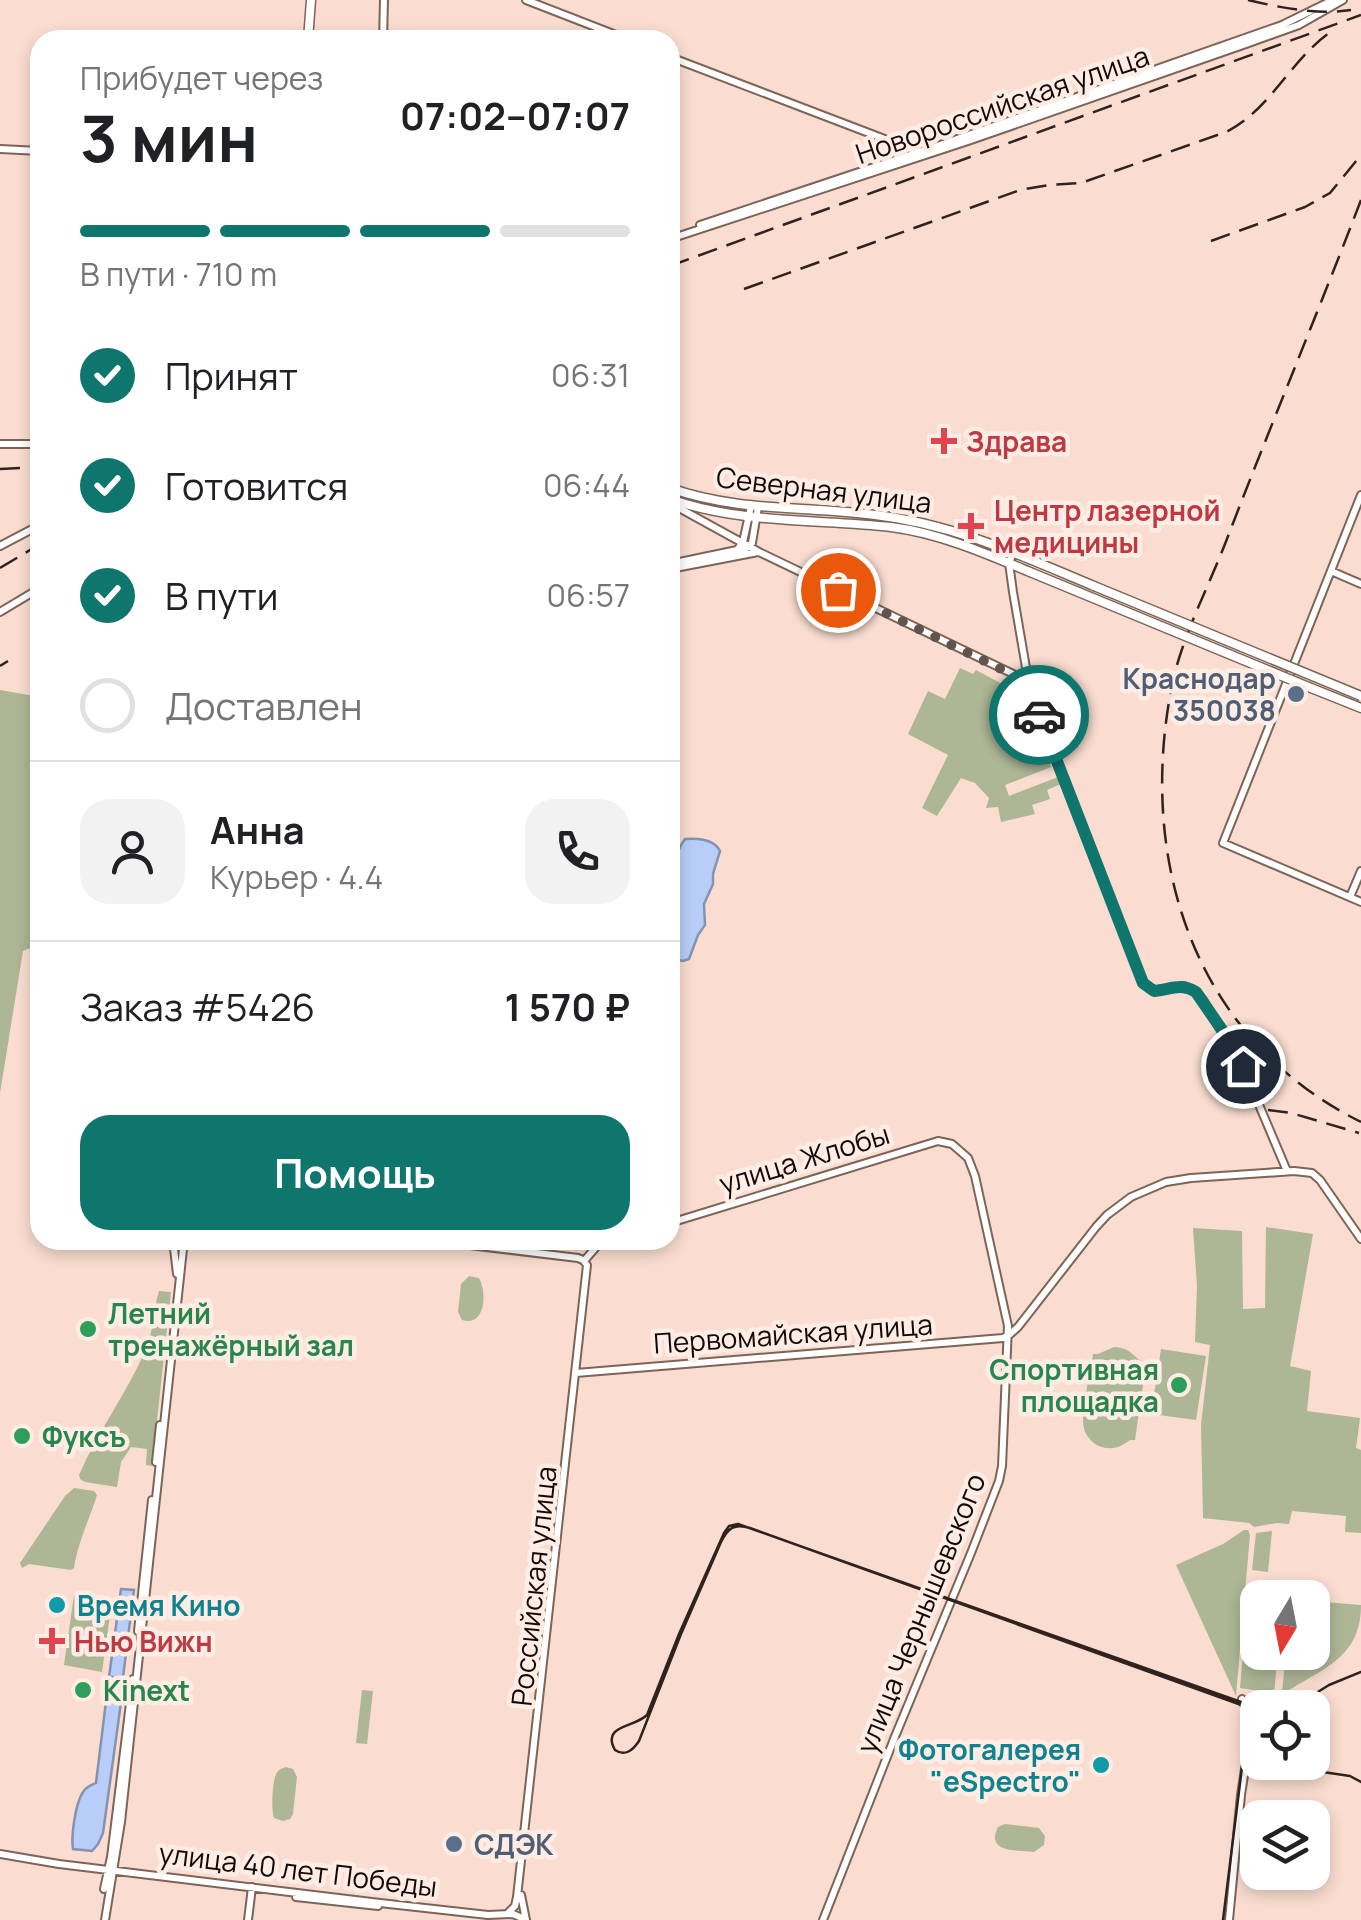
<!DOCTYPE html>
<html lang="ru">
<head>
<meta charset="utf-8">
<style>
	body { margin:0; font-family:Manrope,sans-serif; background:#f2f2f2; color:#202124; height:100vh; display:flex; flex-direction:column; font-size:38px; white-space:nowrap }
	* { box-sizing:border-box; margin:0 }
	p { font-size:32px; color:#757577 }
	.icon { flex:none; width:55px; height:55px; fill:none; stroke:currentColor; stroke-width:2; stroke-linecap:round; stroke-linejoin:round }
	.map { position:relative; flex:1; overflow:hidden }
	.panel { position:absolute; left:30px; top:30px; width:650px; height:1220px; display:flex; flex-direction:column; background:#fff; border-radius:30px; box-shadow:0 5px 15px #0003 }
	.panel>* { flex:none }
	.needle { width:65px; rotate:190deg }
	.controls { position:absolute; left:1240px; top:1580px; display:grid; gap:20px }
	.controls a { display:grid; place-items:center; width:90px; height:90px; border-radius:20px; background:#fff; box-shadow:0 5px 15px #0003; font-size:50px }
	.pin { position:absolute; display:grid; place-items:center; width:85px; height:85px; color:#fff; margin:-42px; border:5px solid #fff; border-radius:50%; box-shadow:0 2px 10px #0007 }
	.courier { position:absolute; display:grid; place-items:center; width:100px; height:100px; margin:-50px; border:8px solid #0f766e; border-radius:50%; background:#fff; color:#222; box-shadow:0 2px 12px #0007 }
	.overview em { font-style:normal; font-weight:700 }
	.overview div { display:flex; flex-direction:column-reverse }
	.overview { display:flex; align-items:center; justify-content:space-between; height:170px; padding:0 50px }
	h1 { font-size:65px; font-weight:700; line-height:75px }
	.bar { display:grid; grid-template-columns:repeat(4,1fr); gap:15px 10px; align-content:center; height:120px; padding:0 50px }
	.bar i { height:12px; border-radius:8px; background:#e0e0e0 }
	.bar .on { background:#0f766e }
	.bar p { grid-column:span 4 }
	.line { display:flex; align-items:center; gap:25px; padding:0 50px; border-top:2px solid #e0e0e0 }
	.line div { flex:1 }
	.round { display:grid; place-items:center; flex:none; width:105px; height:105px; border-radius:30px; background:#f2f2f2 }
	ol { padding:0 50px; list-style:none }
	li { display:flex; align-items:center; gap:30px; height:110px }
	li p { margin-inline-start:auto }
	li .icon { padding:10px; border-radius:50%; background:#0f766e; color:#fff; stroke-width:4 }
	li:last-child { color:#757577 }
	li i { width:55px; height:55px; border:5px solid #e0e0e0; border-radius:50% }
	.primary-button { display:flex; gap:20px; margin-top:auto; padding:20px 50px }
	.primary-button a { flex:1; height:115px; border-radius:30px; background:#0f766e; color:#fff; font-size:40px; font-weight:700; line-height:115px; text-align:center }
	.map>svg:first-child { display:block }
</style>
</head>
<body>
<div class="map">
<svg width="1361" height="1920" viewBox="0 0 1361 1920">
	<rect width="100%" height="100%" fill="#faddd0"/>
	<path fill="#adb695" d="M960 668 973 674 976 670 1021 694 1036 729 1025 736 1034 759 1047 758 1051 767 1005 785 1009 796 1058 777 1061 784 1047 790 1050 799 1032 805 1035 814 1001 822 998 807 986 808 989 798 975 783 961 778 937 816 922 808 948 755 908 734 928 691 945 699Z
		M0 690 40 697V944L23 951 0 1093Z
		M1266 1227 1313 1234 1290 1366 1311 1371 1307 1411 1360 1418 1356 1448 1361 1450V1533L1345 1532 1346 1516 1292 1511 1289 1524 1277 1523 1254 1527 1249 1523 1203 1518 1201 1425 1210 1345 1195 1342 1197 1286 1193 1228 1242 1231 1243 1309 1265 1308Z
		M469 1276 479 1278C487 1292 486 1327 462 1320L458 1312 461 1284Z
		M159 1291 171 1292 152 1466 146 1465 147 1449 131 1447 121 1462 117 1487 85 1482 80 1479 79 1475C98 1431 127 1393 145 1351 154 1332 153 1310 159 1291Z
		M1114 1347C1133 1348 1133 1358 1146 1364L1135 1440H1130C1121 1447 1111 1451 1099 1446 1092 1443 1085 1435 1084 1428 1080 1414 1091 1370 1093 1354H1098Z
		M1161 1349 1206 1356 1196 1420 1151 1414Z
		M74 1488 94 1491 97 1495C89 1520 78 1542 74 1568L71 1570 29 1564 22 1568 20 1563 65 1496Z
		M1244 1530H1248L1250 1535 1236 1696 1176 1565 1223 1544Z
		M1272 1531 1268 1572 1252 1570 1256 1533Z
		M74 1595 112 1601 102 1672 64 1665Z
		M1313 1601 1361 1605C1361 1657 1324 1668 1286 1692H1282L1286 1653 1312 1652Z
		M1247 1605 1257 1606 1258 1652 1278 1653 1274 1693 1240 1688Z
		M362 1690 373 1691 367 1744 356 1743Z
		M286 1767 293 1769 297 1777 293 1814 290 1819 283 1821 274 1818C271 1810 272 1777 278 1771 280 1769 283 1768 286 1767Z
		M1005 1824 1039 1828 1045 1836 1044 1845 1034 1852C1017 1850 985 1853 998 1827Z"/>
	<path fill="#b8cdf7" stroke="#8692af" stroke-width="2.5" d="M685 839C698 838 714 839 720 851L713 874V884L704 904 705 925 698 935 689 959 683 961 670 958C670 923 664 868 685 839Z
		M121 1589 134 1590 123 1677H109Z
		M108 1685 123 1688 103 1833 98 1844 92 1851 73 1849C71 1837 75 1804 83 1792 87 1786 90 1786 96 1783Z"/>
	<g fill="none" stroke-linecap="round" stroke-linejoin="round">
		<path stroke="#8692af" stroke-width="2.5" d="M115 1685V1678"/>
		<g stroke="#7c6458" stroke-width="10">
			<path id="secondary" d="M526 0 629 40
				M383 40 384 0
				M670 57 916 151
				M0 149 40 151
				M700 225 940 145 1282 25 1333 0
				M670 239 971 140 1246 44 1299 25 1343 0
				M0 444H40
				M1361 495 1223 843 1361 902
				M670 503 759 552 1030 682
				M0 546 40 525
				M1013 553 1009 563 1013 592 1030 691 1143 983 1154 991 1184 986 1195 992 1203 1000 1243 1067 1287 1171
				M739 555 752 543 758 507
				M670 564 737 550 743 542 751 506
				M670 569 758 552
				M1331 571 1361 584
				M0 612 40 588
				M1350 897 1361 871
				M670 1223 938 1141 952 1144 968 1158 975 1176 1008 1326 1002 1466 999 1481 971 1553 894 1739 823 1920
				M173 1240 177 1274
				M428 1240 578 1258 583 1260 587 1265 517 1897 515 1906 507 1914
				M584 1261 597 1246 616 1240
				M576 1373 1003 1338 1009 1335 1018 1327 1096 1227 1107 1215 1131 1197 1166 1182 1191 1178 1294 1171 1312 1173 1320 1180 1361 1239
				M156 1462 160 1425
				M138 1631 152 1500
				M0 1854 59 1864 380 1903 488 1915 513 1914 524 1919
				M104 1889 111 1857 133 1679
				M521 1895 526 1920
				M296 1897 378 1906
				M105 1920 121 1822 184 1240
				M248 1920 252 1887
				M1229 1920 1241 1795 1252 1723 1251 1715 1242 1699"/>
		</g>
		<g stroke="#7c6458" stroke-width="11">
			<path id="primary" d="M308 40 311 0
				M670 488C737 512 806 506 875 515 954 524 1022 556 1094 586
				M670 499C741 524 817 519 891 527 939 533 985 553 1030 572
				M1311 688 1361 708"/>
		</g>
		<use href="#secondary" stroke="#fff" stroke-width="6"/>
		<use href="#primary" stroke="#fff" stroke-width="8"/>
		<path stroke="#2f231f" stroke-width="2.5" d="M1258 1708 738 1524 729 1526 724 1533 679 1634 647 1715C634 1728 601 1725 615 1750 625 1757 633 1750 639 1741L681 1634 721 1542C728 1528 734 1523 750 1528L1258 1711
			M1292 1708 1329 1685 1361 1672
			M1242 1744 1245 1754 1254 1762 1350 1776 1361 1782
			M1223 1920 1248 1719 1245 1709 1234 1700"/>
		<path stroke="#2f231f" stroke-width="2.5" stroke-dasharray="20 10" stroke-linecap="butt" d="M1248 0C1282 8 1317 15 1351 10
			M1361 200C1317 315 1269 429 1225 544 1207 590 1182 637 1172 685 1137 861 1194 1039 1361 1122
			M1211 241 1305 207 1330 193 1361 155
			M670 266 1361 15
			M744 289 1020 190 1049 185 1081 183 1226 132C1270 110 1290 61 1329 33
			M0 469 40 467
			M0 568 40 544
			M0 666 8 661
			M1268 1110 1291 1113 1359 1133"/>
		<g stroke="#7c6458" stroke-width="11" stroke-linecap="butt">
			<path id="primary-bridge" d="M1030 572 1311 688
				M1094 586 1361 696"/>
		</g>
		<use href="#primary-bridge" stroke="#fff" stroke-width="8"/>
	</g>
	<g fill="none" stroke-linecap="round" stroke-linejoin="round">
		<path stroke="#63534d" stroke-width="10" stroke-dasharray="0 18" d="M838 590 1028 682 1039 715"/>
		<path stroke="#0f766e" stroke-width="12" d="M1039 715 1143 983 1154 991C1170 990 1180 982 1196 992L1233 1046 1243 1066"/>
	</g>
	<g fill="#e0444e" stroke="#ffede5" stroke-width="4">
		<path d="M939 426h10v10h10v10h-10v10h-10v-10h-10v-10h10z"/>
		<path d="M966 511h10v10h10v10h-10v10h-10v-10h-10v-10h10z"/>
		<path d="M47 1626h10v10h10v10h-10v10h-10v-10h-10v-10h10z"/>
	</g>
	<g fill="#5c6f8a" stroke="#ffede5" stroke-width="4">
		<circle cx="1296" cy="694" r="10"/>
		<circle cx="454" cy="1844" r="10"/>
	</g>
	<g fill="#2e9e5b" stroke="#ffede5" stroke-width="4">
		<circle cx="88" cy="1329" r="10"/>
		<circle cx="1179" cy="1385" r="10"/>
		<circle cx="22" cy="1436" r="10"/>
		<circle cx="83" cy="1690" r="10"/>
	</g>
	<g fill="#0f9aa8" stroke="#ffede5" stroke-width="4">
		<circle cx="57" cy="1605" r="10"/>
		<circle cx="1101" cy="1765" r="10"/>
	</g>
	<g text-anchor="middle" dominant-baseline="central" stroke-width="9" stroke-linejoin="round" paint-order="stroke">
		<g font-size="28" fill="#120906" stroke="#ffede5">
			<text transform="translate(1002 104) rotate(-19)">Новороссийская улица</text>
			<text transform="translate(824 489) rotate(7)">Северная улица</text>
			<text transform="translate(804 1158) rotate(-17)">улица Жлобы</text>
			<text transform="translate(793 1333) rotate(-4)">Первомайская улица</text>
			<text transform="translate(533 1586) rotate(-84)">Российская улица</text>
			<text transform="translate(920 1613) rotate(-68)">улица Чернышевского</text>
			<text transform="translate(298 1869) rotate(7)">улица 40 лет Победы</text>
		</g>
		<g font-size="28" font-weight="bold" fill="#be3a42" stroke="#ffede5" text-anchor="start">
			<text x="966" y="441">Здрава</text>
			<text x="994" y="510">Центр лазерной<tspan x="994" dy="32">медицины</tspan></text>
			<text x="74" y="1641">Нью Вижн</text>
		</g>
		<g font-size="28" font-weight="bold" fill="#4e5e75" stroke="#ffede5" text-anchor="end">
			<text x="1276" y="678">Краснодар<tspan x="1276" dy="32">350038</tspan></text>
			<text x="474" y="1844" text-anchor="start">СДЭК</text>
		</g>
		<g font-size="28" font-weight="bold" fill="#27864d" stroke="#ffede5" text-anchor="start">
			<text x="108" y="1313">Летний<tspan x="108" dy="32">тренажёрный зал</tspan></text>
			<text x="1159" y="1369" text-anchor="end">Спортивная<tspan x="1159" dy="32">площадка</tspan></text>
			<text x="42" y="1436">Фуксъ</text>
			<text x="103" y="1690">Kinext</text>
		</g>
		<g font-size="28" font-weight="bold" fill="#0d838f" stroke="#ffede5" text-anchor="start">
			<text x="77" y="1605">Время Кино</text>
			<text x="1081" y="1749" text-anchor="end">Фотогалерея<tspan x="1081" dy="32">"eSpectro"</tspan></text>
		</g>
	</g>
</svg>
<div class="controls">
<a><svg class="needle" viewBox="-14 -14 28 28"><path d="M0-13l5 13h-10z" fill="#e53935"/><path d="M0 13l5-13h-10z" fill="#757577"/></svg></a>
<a><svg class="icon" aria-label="locate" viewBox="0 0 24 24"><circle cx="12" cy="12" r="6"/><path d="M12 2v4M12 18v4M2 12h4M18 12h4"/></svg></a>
<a><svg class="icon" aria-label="layers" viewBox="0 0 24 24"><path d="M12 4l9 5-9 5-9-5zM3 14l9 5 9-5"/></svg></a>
</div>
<div class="pin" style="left:838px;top:590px;background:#ea580c"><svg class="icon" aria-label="bag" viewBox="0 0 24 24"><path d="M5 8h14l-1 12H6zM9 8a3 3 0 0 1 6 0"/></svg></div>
<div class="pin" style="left:1243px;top:1066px;background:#1f2937"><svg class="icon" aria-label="home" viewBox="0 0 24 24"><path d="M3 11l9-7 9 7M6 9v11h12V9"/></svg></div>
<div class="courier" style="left:1039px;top:715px"><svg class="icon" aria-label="car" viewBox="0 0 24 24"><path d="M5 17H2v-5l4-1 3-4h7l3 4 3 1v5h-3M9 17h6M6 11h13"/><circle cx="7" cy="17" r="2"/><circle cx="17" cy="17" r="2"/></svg></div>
<section class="panel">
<div class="overview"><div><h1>3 мин</h1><p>Прибудет через</p></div><em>07:02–07:07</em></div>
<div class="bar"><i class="on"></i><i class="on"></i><i class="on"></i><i></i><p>В пути · 710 m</p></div>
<ol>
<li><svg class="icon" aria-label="check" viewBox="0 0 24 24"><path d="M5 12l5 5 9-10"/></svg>Принят<p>06:31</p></li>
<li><svg class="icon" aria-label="check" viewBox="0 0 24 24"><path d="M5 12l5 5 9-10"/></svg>Готовится<p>06:44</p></li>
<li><svg class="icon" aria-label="check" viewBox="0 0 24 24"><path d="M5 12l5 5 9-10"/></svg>В пути<p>06:57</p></li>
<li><i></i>Доставлен</li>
</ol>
<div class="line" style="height:180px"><a class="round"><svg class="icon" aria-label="person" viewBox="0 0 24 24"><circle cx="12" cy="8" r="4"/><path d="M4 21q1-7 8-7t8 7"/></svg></a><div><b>Анна</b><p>Курьер · 4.4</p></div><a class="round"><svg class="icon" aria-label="phone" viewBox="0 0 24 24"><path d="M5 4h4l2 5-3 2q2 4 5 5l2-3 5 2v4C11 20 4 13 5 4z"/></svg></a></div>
<div class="line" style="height:130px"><div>Заказ #5426</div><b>1 570 ₽</b></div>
<div class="primary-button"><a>Помощь</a></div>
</section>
</div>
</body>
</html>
